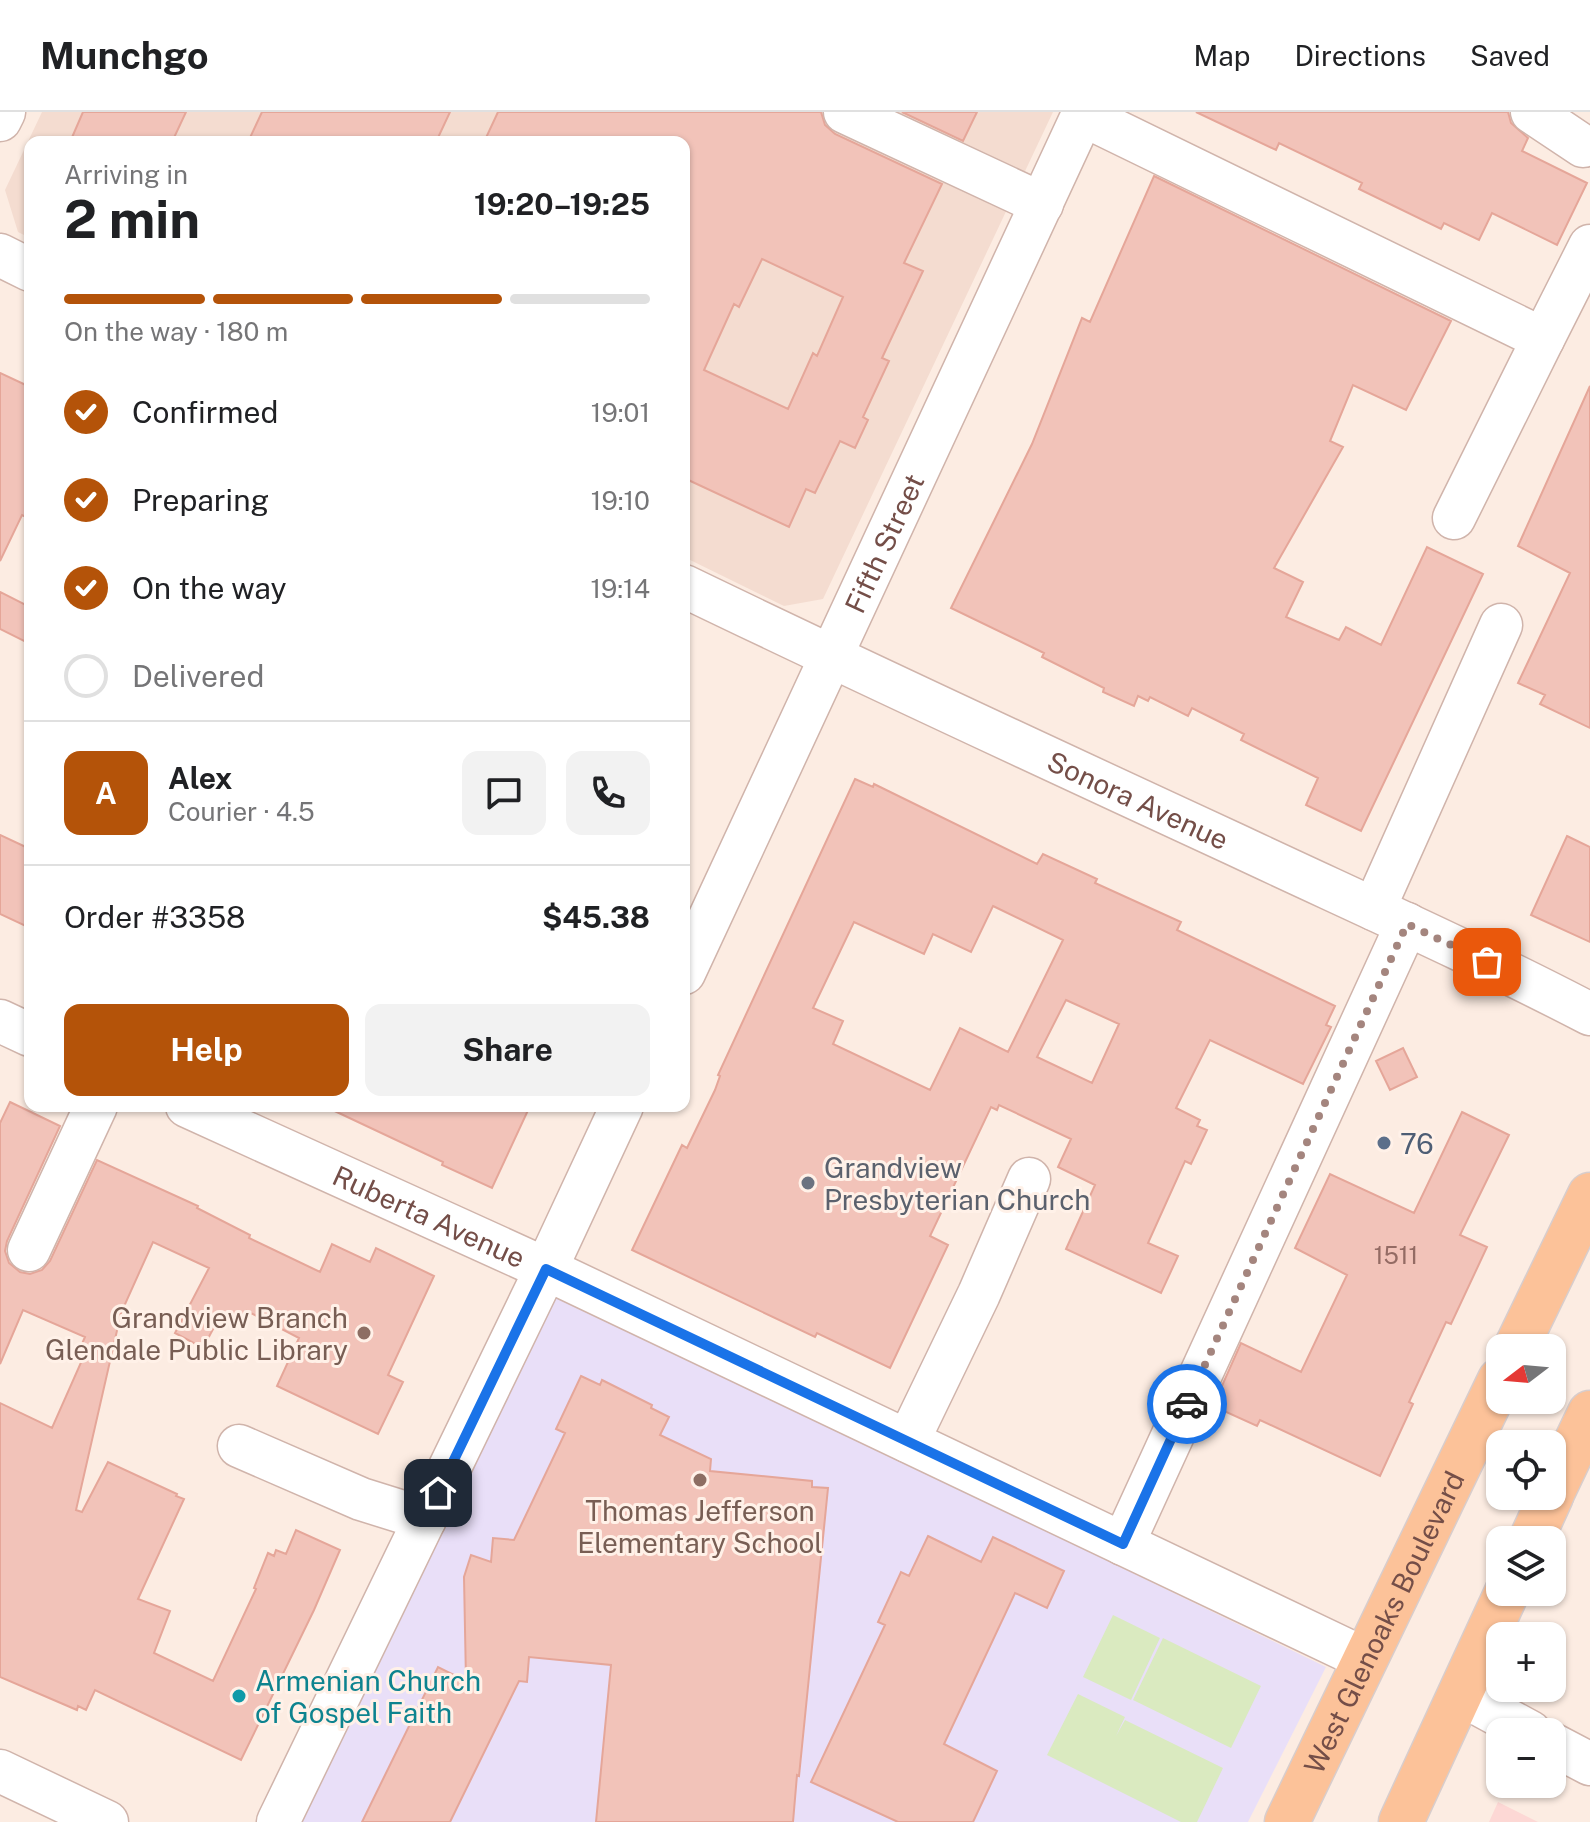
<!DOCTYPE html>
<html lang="en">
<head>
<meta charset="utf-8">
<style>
	body { margin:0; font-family:"Public Sans",sans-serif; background:#f2f2f2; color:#202124; height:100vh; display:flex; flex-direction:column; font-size:30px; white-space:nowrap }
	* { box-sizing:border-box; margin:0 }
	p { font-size:26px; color:#757577 }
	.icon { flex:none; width:44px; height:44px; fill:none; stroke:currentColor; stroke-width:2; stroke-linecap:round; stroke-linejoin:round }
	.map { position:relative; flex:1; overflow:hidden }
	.drawer { position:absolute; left:24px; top:24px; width:666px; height:976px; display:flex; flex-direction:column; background:#fff; border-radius:16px; box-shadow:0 2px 6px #0004 }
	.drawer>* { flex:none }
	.needle { width:52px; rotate:254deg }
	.fabs { position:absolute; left:1486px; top:1222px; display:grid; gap:16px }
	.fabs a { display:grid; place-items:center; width:80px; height:80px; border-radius:16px; background:#fff; box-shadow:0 2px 6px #0004; font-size:40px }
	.pin { position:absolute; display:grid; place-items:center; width:68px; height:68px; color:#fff; margin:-34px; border-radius:16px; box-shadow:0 4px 12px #0006 }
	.courier { position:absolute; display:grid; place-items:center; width:80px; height:80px; margin:-40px; border:6px solid #1a73e8; border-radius:50%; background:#fff; color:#222; box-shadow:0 2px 10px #0007 }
	.overview em { font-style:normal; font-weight:700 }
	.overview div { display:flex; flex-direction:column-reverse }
	.overview { display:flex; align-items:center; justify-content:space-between; height:136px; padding:0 40px }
	h1 { font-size:52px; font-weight:700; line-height:60px }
	.bar { display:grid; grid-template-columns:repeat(4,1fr); gap:12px 8px; align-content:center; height:96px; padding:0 40px }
	.bar i { height:10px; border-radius:6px; background:#e0e0e0 }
	.bar .current { background:#b45309 }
	.bar p { grid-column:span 4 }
	.line { display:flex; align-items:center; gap:20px; padding:0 40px; border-top:2px solid #e0e0e0 }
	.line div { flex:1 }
	.round { display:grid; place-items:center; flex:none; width:84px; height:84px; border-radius:16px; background:#f2f2f2 }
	ol { padding:0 40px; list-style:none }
	li { display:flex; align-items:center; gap:24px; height:88px }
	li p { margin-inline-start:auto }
	li .icon { padding:8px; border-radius:50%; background:#b45309; color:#fff; stroke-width:4 }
	li:last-child { color:#757577 }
	li i { width:44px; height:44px; border:4px solid #e0e0e0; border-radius:50% }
	.primary-button { display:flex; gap:16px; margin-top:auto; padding:16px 40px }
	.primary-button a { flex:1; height:92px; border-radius:16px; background:#b45309; color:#fff; font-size:32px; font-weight:700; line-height:92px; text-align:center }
	.primary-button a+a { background:#f2f2f2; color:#202124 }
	header { display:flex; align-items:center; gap:48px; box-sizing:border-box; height:112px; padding:0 40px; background:#fff; border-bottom:2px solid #e0e0e0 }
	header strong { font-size:38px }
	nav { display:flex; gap:44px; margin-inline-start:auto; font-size:28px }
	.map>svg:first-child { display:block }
</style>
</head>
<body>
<header>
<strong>Munchgo</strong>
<nav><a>Map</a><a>Directions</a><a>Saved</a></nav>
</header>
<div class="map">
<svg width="1590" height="1710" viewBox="0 0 1590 1710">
	<rect width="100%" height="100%" fill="#fcece2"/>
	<path fill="#f4dcd0" d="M42 0H1053L823 487 784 494 684 445V30H30V126L18 120 5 78Z"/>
	<path fill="#fdd8d5" d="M1498 1690 1538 1710H1489Z"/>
	<path fill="#e9dff8" d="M555 1180 1326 1555 1248 1710H289Z"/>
	<path fill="#daeac0" d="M1113 1503 1160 1526 1131 1588 1083 1565Z
		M1163 1526 1261 1574 1231 1636 1133 1588Z
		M1078 1582 1125 1605 1116 1624 1125 1608 1223 1656 1197 1710H1181L1047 1643Z"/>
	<path fill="#f2c3b9" stroke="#e5a699" stroke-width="2" fill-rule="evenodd" d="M83 0H186L172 30H70Z
		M262 0H450L436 30H248Z
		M498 0H821L825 13 835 22 942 72 904 151 923 159 882 246 889 249 863 305 868 308 855 336 840 329 815 381 806 377 789 415 684 366V30H484ZM762 147 843 185 817 244 813 241 788 297 704 258 734 192 739 195Z
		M902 0H977L963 29Z
		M1196 0H1508L1511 11 1528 26 1522 39 1587 71 1557 133 1492 101 1479 128 1444 111 1441 117 1359 77 1362 71 1279 31 1276 38Z
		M1154 64 1451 209 1406 298 1353 273 1330 329 1343 335 1274 456 1303 470 1286 505 1339 528 1346 515 1381 533 1427 435 1483 462 1361 719 1306 693 1318 666 1241 628 1244 622 1192 596 1188 604 1150 585 1148 589 1138 584 1134 594 1103 580 1104 576 1042 545 1044 541 951 496 1032 332 1082 206 1090 210Z
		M0 261 30 275V407L22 403 0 449Z
		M1590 274V616L1540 592 1545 583 1518 571 1570 461 1518 434Z
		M0 480 30 495V532L0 517Z
		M855 667 873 675 874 672 1037 752 1043 742 1097 767 1095 771 1181 810 1177 818 1335 894 1326 913 1331 915 1303 972 1210 928 1176 996 1200 1008 1197 1014 1207 1018 1191 1052 1185 1049 1148 1131 1178 1144 1161 1181 1066 1137 1095 1073 1058 1055 1071 1027 999 993 997 998 991 995 930 1124 948 1133 890 1256 817 1221 815 1225 632 1138 682 1033 687 1036 715 978 720 964 718 963ZM993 794 1063 828 1008 940 960 916 930 978 833 932 843 909 813 896 854 810 924 842 933 822 971 840ZM1066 888 1119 912 1092 971 1037 945Z
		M0 723 30 737V816L0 802Z
		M1567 724 1590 735V830L1531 803Z
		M1403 936 1417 965 1390 978 1376 949Z
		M10 990 60 1014 7 1129 5 1139 9 1151 20 1160 30 1162 42 1158 50 1149 97 1048 198 1094 197 1096 250 1123 249 1126 320 1160 332 1132 370 1150 376 1136 434 1164 388 1263 403 1270 378 1322 277 1274 299 1226 247 1199 240 1214 220 1204 203 1236 175 1221 209 1156 153 1130 121 1201 76 1398 82 1400 108 1350 177 1382 176 1384 184 1387 138 1487 170 1499 154 1541 213 1569 256 1477 254 1476 268 1441 274 1444 276 1438 286 1442 296 1418 340 1438 314 1498 241 1648 95 1578 86 1598 78 1594 77 1598 0 1565V1291L52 1316 87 1237 81 1234 85 1225 23 1198 0 1252V1011Z
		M324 994H530L492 1076 442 1053 443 1050Z
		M1462 1000 1509 1023 1460 1123 1487 1135 1451 1212 1446 1210 1409 1290 1413 1292 1380 1364 1260 1308 1257 1314 1213 1294 1241 1231 1301 1260 1347 1163 1295 1136 1330 1062 1414 1101Z
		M581 1264 600 1273 602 1268 652 1293 651 1296 669 1305 660 1323 711 1347 710 1359 812 1369V1375L828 1376 799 1664 797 1663 793 1710H596L611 1553 529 1545 527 1570 519 1569 450 1710H362L438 1555 466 1569 464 1465 471 1443 491 1450 493 1426 514 1428 565 1321 556 1317Z
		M928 1424 981 1450 993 1425 1064 1459 1047 1496 1015 1481 944 1632 997 1659 973 1710H898L811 1670 885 1513 878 1510 901 1460 909 1464Z"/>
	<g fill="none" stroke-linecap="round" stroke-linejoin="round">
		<g stroke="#d0b4ab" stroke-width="45">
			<g id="minor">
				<path d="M845 0 1042 92"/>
				<path d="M1532 0 1583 34"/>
				<path d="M1083 3 1543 227 1454 406"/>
				<path d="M0 8 4 0"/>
				<path d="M0 143 30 158"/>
				<path d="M1543 227 1590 134"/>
				<path id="s1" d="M684 474C866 562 1050 647 1234 732 1353 788 1473 841 1590 902"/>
				<path d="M1374 797 1501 513"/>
				<path id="s2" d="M684 861 1084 0"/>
				<path d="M0 909 30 923"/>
				<path id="s3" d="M187 994 546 1157 1365 1547"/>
				<path d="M29 1138 96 994"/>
				<path d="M908 1329 979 1182 1029 1067"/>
				<path d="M239 1334 361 1387 425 1407"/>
				<path d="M1123 1432 1407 812"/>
				<path d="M1460 1582 1530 1620"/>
				<path d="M1552 1632 1590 1652"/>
				<path d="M0 1659 107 1710"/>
				<path d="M278 1710 546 1157 622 994"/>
			</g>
		</g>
		<g stroke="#d8cdcc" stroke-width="47">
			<g id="major">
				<path d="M1516 1236 1590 1083"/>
				<path d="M1552 1381 1590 1301"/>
				<path d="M1531 1428 1551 1384"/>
				<path id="s4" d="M1287 1710 1500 1268"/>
				<path d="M1401 1710 1507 1480"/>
			</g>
		</g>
		<use href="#minor" stroke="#fff" stroke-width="42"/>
		<use href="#major" stroke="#fcc299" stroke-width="44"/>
	</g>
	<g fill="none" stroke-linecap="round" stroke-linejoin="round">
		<path stroke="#a4857e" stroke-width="8" stroke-dasharray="0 14.4" d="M1187 1292 1407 812 1487 850"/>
		<path stroke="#1a73e8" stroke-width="10" d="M438 1381 546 1157 1123 1432 1187 1292"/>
	</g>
	<circle fill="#5c6f8a" stroke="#fff1e8" stroke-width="3" cx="1384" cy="1031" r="8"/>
	<circle fill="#6b7280" stroke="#fff1e8" stroke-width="3" cx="808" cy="1071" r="8"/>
	<g fill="#8d6e63" stroke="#fff1e8" stroke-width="3">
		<circle cx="364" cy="1221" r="8"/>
		<circle cx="700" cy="1368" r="8"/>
	</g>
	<circle fill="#0f9aa8" stroke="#fff1e8" stroke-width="3" cx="239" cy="1584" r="8"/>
	<g text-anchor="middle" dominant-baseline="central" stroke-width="6" stroke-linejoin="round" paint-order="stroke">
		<g font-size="24" fill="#946b64">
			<text x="1396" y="1143">1511</text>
		</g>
		<g font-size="28" fill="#744e48" stroke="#fff1e8">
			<text stroke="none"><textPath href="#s2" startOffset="474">Fifth Street</textPath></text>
			<text stroke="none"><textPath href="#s1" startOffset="502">Sonora Avenue</textPath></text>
			<text stroke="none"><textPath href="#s3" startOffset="266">Ruberta Avenue</textPath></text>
			<text stroke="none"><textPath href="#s4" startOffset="222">West Glenoaks Boulevard</textPath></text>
		</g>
		<g font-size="28" fill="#4e5e75" stroke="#fff1e8" text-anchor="start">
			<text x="1400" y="1031">76</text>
		</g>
		<g font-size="28" fill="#5b616d" stroke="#fff1e8" text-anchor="start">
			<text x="824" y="1055">Grandview<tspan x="824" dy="32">Presbyterian Church</tspan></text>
		</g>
		<g font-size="28" fill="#785e54" stroke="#fff1e8" text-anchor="end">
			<text x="348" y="1205">Grandview Branch<tspan x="348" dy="32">Glendale Public Library</tspan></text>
			<text x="700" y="1398" text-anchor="middle">Thomas Jefferson<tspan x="700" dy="32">Elementary School</tspan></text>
		</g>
		<g font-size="28" fill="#0d838f" stroke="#fff1e8" text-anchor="start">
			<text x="255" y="1568">Armenian Church<tspan x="255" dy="32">of Gospel Faith</tspan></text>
		</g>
	</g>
</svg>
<div class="fabs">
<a><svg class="needle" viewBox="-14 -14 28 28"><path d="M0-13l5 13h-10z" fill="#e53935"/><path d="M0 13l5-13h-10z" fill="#757577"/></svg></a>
<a><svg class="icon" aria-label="locate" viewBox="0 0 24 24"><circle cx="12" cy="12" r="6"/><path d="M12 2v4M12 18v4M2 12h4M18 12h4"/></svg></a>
<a><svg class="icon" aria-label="layers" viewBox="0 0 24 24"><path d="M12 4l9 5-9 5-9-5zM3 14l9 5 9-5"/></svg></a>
<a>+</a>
<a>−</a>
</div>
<div class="pin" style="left:1487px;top:850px;background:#ea580c"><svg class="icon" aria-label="bag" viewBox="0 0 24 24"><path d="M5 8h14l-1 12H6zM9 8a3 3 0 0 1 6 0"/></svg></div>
<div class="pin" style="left:438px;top:1381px;background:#1f2937"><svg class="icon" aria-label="home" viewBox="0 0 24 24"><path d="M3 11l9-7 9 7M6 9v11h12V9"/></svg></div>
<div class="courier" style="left:1187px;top:1292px"><svg class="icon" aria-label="car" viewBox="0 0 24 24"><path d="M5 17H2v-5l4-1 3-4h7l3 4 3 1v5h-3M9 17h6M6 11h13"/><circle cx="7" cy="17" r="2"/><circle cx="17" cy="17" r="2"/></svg></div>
<section class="drawer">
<div class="overview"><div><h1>2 min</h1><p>Arriving in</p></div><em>19:20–19:25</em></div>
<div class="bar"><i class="current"></i><i class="current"></i><i class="current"></i><i></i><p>On the way · 180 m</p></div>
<ol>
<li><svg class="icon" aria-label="check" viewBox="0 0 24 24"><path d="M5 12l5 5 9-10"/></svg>Confirmed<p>19:01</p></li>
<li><svg class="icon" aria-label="check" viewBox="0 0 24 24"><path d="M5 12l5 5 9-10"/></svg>Preparing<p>19:10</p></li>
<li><svg class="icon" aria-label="check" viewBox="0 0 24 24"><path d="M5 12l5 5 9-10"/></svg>On the way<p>19:14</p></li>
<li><i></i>Delivered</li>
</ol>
<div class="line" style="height:144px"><b class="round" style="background:#b45309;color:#fff">A</b><div><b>Alex</b><p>Courier · 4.5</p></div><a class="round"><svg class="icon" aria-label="chat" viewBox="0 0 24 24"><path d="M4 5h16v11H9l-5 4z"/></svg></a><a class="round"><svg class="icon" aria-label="phone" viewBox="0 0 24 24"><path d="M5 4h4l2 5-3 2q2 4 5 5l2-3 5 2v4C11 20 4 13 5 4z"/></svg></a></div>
<div class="line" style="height:104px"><div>Order #3358</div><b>$45.38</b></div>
<div class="primary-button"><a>Help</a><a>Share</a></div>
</section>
</div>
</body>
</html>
